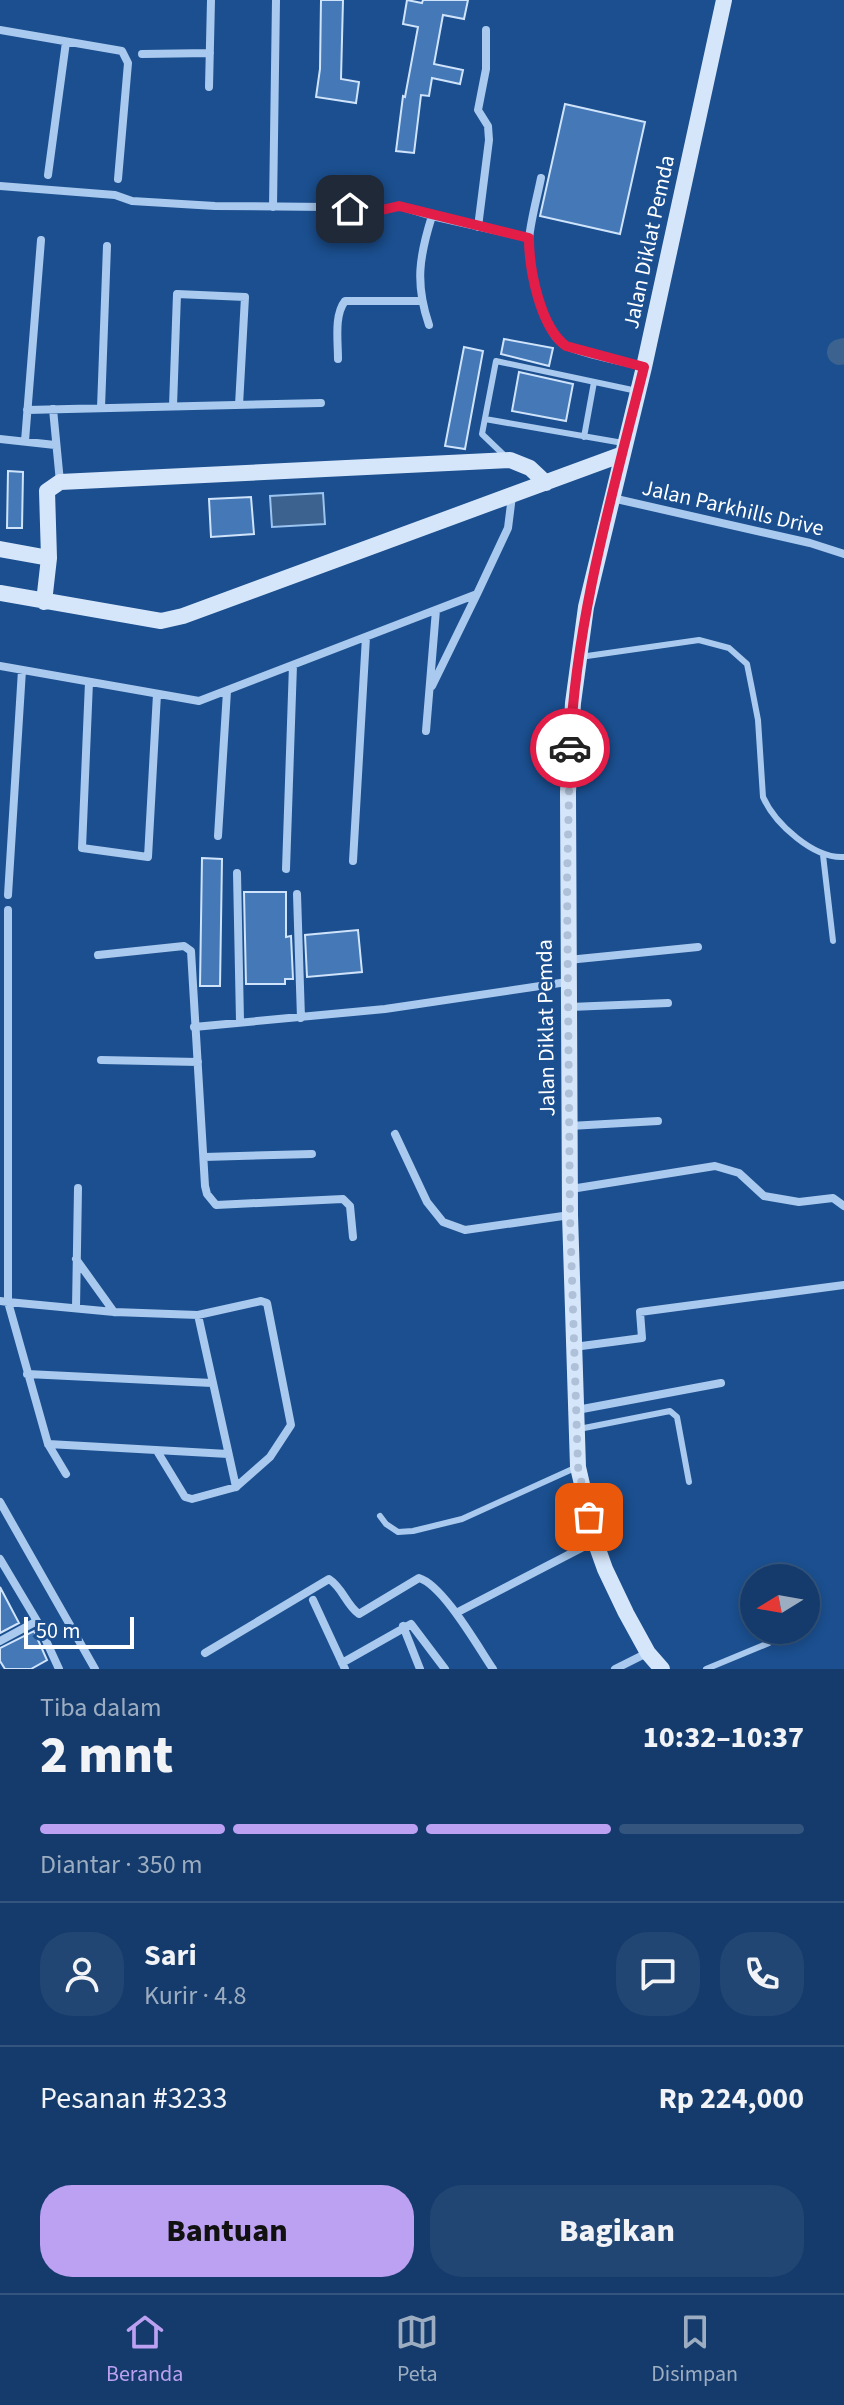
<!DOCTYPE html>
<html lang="id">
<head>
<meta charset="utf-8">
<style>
	body { margin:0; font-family:"Source Sans 3",sans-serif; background:#214673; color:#f1f3f6; height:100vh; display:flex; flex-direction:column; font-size:30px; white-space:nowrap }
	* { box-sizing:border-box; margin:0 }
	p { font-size:26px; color:#9dadc1 }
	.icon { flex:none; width:44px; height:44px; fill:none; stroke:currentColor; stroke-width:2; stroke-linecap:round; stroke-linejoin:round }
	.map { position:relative; height:1669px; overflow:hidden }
	.sheet { display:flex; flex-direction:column; background:#143b6b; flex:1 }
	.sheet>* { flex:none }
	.needle { width:52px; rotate:259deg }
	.fabs { position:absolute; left:740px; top:1564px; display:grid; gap:16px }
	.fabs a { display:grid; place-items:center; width:80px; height:80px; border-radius:50%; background:#143b6b; box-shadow:0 4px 12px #0003,0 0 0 2px #33557e; font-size:40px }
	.scale { position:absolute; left:24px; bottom:20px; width:110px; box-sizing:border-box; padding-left:8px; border:4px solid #fff; border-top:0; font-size:22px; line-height:28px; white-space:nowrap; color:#fff; -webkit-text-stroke:6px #1b4f8f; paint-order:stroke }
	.pin { position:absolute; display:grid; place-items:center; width:68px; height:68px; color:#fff; margin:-34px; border-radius:16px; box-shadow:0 4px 12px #0006 }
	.courier { position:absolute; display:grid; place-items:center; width:80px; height:80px; margin:-40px; border:6px solid #e11d48; border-radius:50%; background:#fff; color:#222; box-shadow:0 2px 10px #0007 }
	.summary em { font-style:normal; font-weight:800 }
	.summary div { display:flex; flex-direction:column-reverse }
	.summary { display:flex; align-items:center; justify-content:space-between; height:136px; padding:0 40px }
	h1 { font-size:52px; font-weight:800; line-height:60px }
	.bar { display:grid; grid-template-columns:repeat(4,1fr); gap:12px 8px; align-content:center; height:96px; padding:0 40px }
	.bar i { height:10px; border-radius:6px; background:#33557e }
	.bar .selected { background:#bca0f2 }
	.bar p { grid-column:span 4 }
	.line { display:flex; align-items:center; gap:20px; padding:0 40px; border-top:2px solid #33557e }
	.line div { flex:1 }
	.round { display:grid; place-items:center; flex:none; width:84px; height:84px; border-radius:32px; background:#214673 }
	.primary-button { display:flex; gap:16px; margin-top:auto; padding:16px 40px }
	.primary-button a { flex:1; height:92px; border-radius:32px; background:#bca0f2; color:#111; font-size:32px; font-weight:800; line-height:92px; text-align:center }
	.primary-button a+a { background:#214673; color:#f1f3f6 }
	.dock { display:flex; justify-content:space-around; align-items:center; height:112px; border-top:2px solid #33557e; background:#143b6b; font-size:22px; color:#9dadc1 }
	.dock a { display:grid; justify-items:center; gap:4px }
	.dock .selected { color:#bca0f2 }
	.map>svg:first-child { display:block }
</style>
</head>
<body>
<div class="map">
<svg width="844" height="1669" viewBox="0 0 844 1669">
	<rect width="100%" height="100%" fill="#1b4f8f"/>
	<path fill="#3c6290" stroke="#9cc4f0" stroke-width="2" d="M323 493 325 524 272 527 270 496Z"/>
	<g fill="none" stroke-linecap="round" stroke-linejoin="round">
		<path stroke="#3c6290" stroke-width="26" d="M840 352 844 351"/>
	</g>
	<path fill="#4478b7" stroke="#cfe3fa" stroke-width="2" d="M321 0H343L341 79 359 82 356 103 316 97 320 69Z
		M407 0 422 3 423 0H468L464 19 443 15 434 64 463 70 460 84 432 78 429 96 421 95 414 153 396 151 403 96 405 97 418 27 403 24Z
		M565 104 645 122 620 234 540 216Z
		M504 339 553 348 549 366 501 354Z
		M464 347 483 351 465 449 445 446Z
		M519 372 573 384 566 421 512 411Z
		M8 471 23 472 22 528H7Z
		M251 497 254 534 211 537 209 499Z
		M202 858 222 859 220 986H200Z
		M244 892H286V937L291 936 293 979H285V984H246Z
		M358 930 362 972 307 977 305 935Z
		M0 1587 19 1623 0 1633Z
		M34 1631 47 1660 31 1669H5L0 1661V1648Z"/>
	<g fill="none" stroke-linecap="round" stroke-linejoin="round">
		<path stroke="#a9c9ee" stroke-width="6" d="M485 419 623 443
			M584 437 594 382
			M507 458 482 434 496 361 637 391
			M580 657 699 640 729 648 747 664 752 689 758 720 763 797C775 824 814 859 844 857
			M823 855 833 941
			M579 1429 670 1411 677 1417 689 1482
			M380 1516 386 1524 398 1532 413 1531 462 1519 577 1467
			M706 1669 769 1643"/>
		<path stroke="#a9c9ee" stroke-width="8" d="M0 30 122 51 128 63 118 179
			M142 54 210 53
			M209 87 211 0
			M48 175 66 42
			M541 178C537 198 531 219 529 239 527 263 543 335 566 346 588 356 620 360 644 367
			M0 186 115 195 132 201 215 206 327 207 373 212 399 206 432 216 529 238
			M273 207 276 0
			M478 227 489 140 488 126 478 110 486 69V30
			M429 325C415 284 419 257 432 216
			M338 359C338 341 334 315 345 301H421
			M173 406 177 294 245 297 239 405
			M101 408 107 246
			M53 409 60 482
			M27 410 321 403
			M0 439 55 445
			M25 441 41 240
			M612 498 810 543 844 554
			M0 666 199 701 477 594 508 528 512 496
			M89 682 82 848 148 857 157 694
			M432 686 477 594
			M426 731 436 610
			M218 836 227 691
			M353 861 366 637
			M286 869 293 665
			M237 873 240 1021
			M297 894 301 1018
			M8 895 22 670
			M8 910V1302L114 1312 198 1315 261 1301 267 1303 291 1425 270 1457 236 1487
			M98 955 184 946 191 951 205 1186 207 1194 216 1205 343 1199 350 1206 353 1237
			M568 960 698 947
			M570 1007 668 1003
			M194 1027 385 1009 567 982
			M101 1060 198 1062
			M570 1126 658 1121
			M395 1134 427 1202 443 1222 465 1230 570 1215
			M204 1157 312 1154
			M571 1189 715 1166 739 1173 764 1196 799 1202 833 1198 844 1206
			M76 1259 114 1312
			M0 1301 8 1302 48 1444 66 1474
			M76 1308 78 1188
			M574 1347 642 1338 640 1312 844 1285
			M27 1374 212 1383
			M577 1410 721 1383
			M48 1444 228 1454
			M157 1451 185 1497 192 1499 236 1487 198 1315
			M0 1502 95 1669
			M0 1559 37 1621 59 1669
			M313 1600 345 1669
			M456 1613 595 1541
			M403 1626 420 1669
			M0 1641 37 1621
			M205 1653 329 1579C343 1588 346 1605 359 1614L419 1578C443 1585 478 1647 493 1669
			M342 1663 411 1624 445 1669
			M615 1669 647 1653"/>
		<path stroke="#d6e6fa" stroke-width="16" d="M0 549 49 558
			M0 593 161 621 183 616 623 454
			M44 602 49 558 47 491 60 482 510 460 530 468 546 483
			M662 1669 648 1653 626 1613 605 1569 595 1541 578 1467 570 1215 568 792 573 703 586 607 644 367 724 0"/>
	</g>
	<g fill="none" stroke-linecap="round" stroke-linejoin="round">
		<path stroke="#afc1d8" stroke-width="8" stroke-dasharray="0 14.4" d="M570 748 567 883 570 1215 578 1467 589 1517"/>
		<path stroke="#e11d48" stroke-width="10" d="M350 209 373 212 399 206 529 238C529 269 540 327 566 346L644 367C613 492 576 618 570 748"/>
	</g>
	<g text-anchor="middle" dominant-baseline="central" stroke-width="6" stroke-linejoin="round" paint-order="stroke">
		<g font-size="22" fill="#fff" stroke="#1b4f8f">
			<text transform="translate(649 242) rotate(-78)">Jalan Diklat Pemda</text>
			<text transform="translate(733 508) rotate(13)">Jalan Parkhills Drive</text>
			<text transform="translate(546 1028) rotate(-91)">Jalan Diklat Pemda</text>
		</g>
	</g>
</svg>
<div class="fabs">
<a><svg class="needle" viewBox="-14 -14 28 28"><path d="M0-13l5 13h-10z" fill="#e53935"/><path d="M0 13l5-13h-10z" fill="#9dadc1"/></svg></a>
</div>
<div class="scale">50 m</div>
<div class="pin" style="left:589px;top:1517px;background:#ea580c"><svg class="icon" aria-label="bag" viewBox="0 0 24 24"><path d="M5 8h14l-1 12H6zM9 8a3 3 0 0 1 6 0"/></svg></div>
<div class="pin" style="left:350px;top:209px;background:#1f2937"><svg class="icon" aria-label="home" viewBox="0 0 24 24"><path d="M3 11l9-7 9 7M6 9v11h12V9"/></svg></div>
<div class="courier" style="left:570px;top:748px"><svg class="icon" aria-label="car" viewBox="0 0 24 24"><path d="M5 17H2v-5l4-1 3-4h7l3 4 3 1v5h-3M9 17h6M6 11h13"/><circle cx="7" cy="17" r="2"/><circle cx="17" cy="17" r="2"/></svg></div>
</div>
<section class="sheet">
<div class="summary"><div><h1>2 mnt</h1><p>Tiba dalam</p></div><em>10:32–10:37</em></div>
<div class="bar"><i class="selected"></i><i class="selected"></i><i class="selected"></i><i></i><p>Diantar · 350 m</p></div>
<div class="line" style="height:144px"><a class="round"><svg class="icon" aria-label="person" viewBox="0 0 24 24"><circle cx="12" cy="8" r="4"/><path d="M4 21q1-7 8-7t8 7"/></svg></a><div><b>Sari</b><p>Kurir · 4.8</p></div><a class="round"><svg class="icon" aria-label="chat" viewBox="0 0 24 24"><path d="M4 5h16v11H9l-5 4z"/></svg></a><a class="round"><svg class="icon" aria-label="phone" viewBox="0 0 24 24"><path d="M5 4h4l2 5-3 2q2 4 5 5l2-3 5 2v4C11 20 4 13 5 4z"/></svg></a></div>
<div class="line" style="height:104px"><div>Pesanan #3233</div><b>Rp 224,000</b></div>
<div class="primary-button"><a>Bantuan</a><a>Bagikan</a></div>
</section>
<nav class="dock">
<a class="selected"><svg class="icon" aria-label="home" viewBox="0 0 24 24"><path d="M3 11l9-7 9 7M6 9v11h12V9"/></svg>Beranda</a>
<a><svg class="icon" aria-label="map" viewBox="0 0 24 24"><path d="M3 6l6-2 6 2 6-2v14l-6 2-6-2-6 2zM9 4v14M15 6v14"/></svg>Peta</a>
<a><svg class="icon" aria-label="saved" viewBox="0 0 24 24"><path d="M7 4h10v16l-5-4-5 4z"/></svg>Disimpan</a>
</nav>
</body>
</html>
